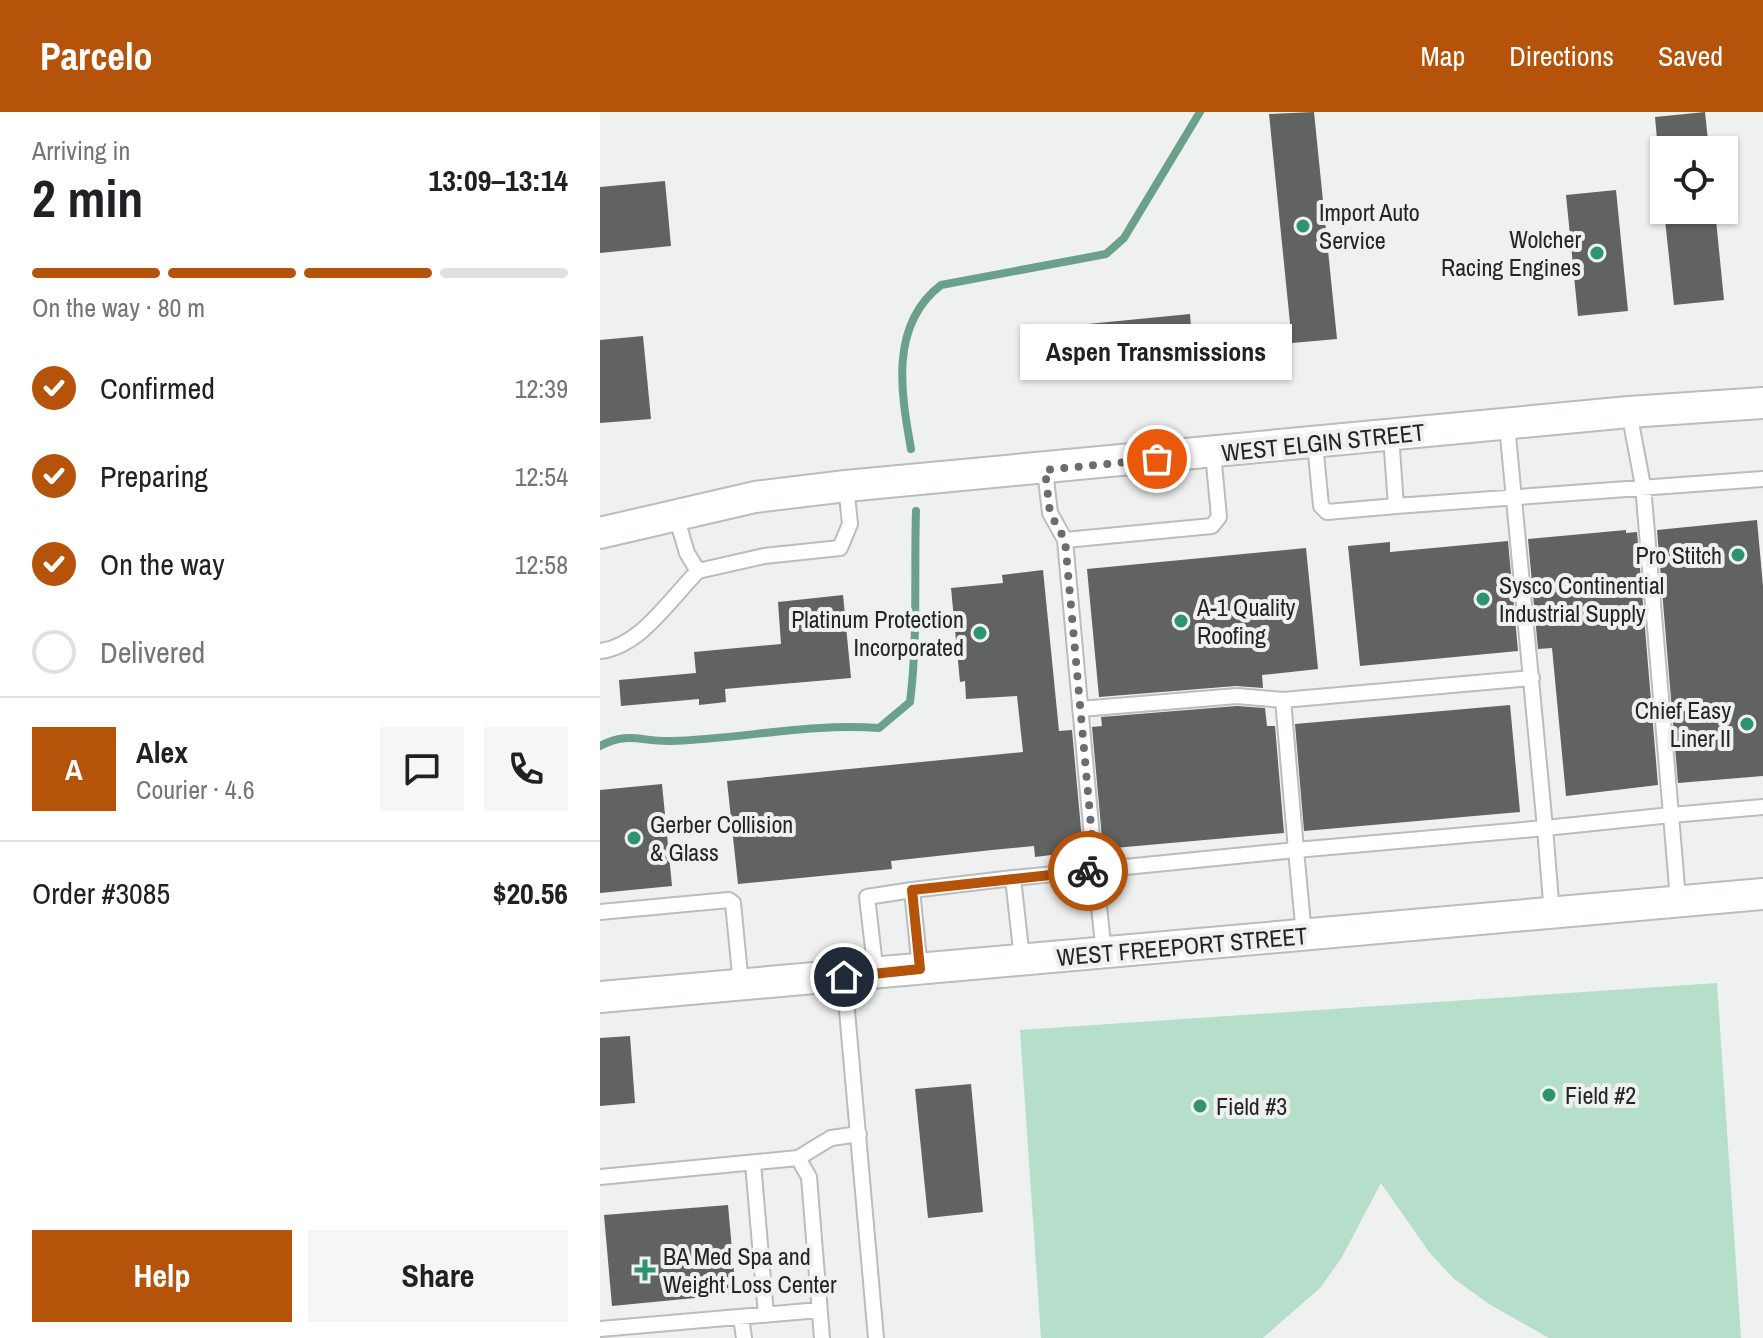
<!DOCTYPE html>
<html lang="en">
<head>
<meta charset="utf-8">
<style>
	body { margin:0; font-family:"Archivo Narrow",sans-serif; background:#f6f6f6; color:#202124; height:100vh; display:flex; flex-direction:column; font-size:30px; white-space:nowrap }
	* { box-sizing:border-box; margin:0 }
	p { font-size:26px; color:#757577 }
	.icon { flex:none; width:44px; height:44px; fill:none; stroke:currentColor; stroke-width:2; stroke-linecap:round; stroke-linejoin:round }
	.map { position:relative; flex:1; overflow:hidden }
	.details { display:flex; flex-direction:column; background:#fff; width:600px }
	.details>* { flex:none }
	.controls { position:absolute; left:1050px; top:24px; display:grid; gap:16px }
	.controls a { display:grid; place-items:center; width:88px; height:88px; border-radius:0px; background:#fff; box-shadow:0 2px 6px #0004; font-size:40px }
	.pin { position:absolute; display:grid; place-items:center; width:68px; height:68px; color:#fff; margin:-34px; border:4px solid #fff; border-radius:50%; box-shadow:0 2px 8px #0007 }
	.courier { position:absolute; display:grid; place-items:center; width:80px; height:80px; margin:-40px; border:6px solid #b45309; border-radius:50%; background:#fff; color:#222; box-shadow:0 2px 10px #0007 }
	.bubble { position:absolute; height:56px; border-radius:0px; background:#fff; box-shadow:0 2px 6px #0004; font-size:26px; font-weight:800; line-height:56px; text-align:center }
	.head em { font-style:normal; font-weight:800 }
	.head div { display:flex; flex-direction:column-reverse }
	.head { display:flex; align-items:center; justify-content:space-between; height:136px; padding:0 32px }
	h1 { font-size:52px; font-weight:800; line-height:60px }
	.bar { display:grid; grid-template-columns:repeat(4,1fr); gap:12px 8px; align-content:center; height:96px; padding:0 32px }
	.bar i { height:10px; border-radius:6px; background:#e0e0e0 }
	.bar .current { background:#b45309 }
	.bar p { grid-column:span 4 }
	.line { display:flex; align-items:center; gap:20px; padding:0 32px; border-top:2px solid #e0e0e0 }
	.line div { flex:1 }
	.round { display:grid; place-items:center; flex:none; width:84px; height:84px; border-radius:0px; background:#f6f6f6 }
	ol { padding:0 32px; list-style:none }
	li { display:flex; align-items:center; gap:24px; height:88px }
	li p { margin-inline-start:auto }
	li .icon { padding:8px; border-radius:50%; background:#b45309; color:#fff; stroke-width:4 }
	li:last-child { color:#757577 }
	li i { width:44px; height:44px; border:4px solid #e0e0e0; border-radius:50% }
	.button { display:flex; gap:16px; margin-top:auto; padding:16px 32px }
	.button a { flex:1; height:92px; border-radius:0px; background:#b45309; color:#fff; font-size:32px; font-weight:800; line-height:92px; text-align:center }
	.button a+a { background:#f6f6f6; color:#202124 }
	header { display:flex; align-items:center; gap:48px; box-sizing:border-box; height:112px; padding:0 40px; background:#b45309; color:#fff }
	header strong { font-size:38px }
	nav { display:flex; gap:44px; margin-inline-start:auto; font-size:28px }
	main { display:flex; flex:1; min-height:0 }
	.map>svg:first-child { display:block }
</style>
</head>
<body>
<header>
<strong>Parcelo</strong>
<nav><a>Map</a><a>Directions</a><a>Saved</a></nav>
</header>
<main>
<section class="details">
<div class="head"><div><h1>2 min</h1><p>Arriving in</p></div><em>13:09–13:14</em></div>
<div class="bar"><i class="current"></i><i class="current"></i><i class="current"></i><i></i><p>On the way · 80 m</p></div>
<ol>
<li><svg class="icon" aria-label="check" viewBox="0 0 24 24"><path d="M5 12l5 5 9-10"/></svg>Confirmed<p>12:39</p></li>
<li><svg class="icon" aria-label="check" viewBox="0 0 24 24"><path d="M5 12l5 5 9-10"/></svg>Preparing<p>12:54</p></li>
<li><svg class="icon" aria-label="check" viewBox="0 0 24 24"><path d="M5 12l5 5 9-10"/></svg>On the way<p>12:58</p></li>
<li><i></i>Delivered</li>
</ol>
<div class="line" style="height:144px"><b class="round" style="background:#b45309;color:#fff">A</b><div><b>Alex</b><p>Courier · 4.6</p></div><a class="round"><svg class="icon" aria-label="chat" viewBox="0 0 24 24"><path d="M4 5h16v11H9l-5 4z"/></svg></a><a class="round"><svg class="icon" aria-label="phone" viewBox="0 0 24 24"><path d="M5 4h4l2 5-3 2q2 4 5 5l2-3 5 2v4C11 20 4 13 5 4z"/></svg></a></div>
<div class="line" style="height:104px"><div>Order #3085</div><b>$20.56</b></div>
<div class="button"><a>Help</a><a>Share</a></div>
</section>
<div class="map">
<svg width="1163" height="1226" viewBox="0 0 1163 1226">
	<rect width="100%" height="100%" fill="#eef1ef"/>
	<path fill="#b5decb" d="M1117 871 1141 1226H949L889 1192 853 1166 829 1140 781 1071 742 1145 721 1175 663 1226H441L420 918Z"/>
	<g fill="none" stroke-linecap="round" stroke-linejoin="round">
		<path stroke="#6ba18a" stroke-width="8" d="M311 337C301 281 289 213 341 173L506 142 524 126 600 0
			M0 634C29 619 41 630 71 629 141 627 208 611 279 616L310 590C318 527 314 463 316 399"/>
	</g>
	<path fill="#606362" d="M714 0 737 227 692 231 669 2Z
		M1105 0 1109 38H1058L1055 5Z
		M65 69 71 134 0 141V75Z
		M1016 78 1028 199 978 204 966 83Z
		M1064 98H1115L1124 188 1074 193Z
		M590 202 593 240 491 250 488 212Z
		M43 224 51 307 0 311V228Z
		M1157 408 1163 474V664L1078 671 1057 418Z
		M1026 418V421L1037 420 1058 673 966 684 952 536 938 537 928 427Z
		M908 429 918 539 760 554 748 434 790 430V440Z
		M706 436 718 557 662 563 663 576 636 574 499 585 487 457Z
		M443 458 459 619 472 618 483 739 435 745 434 734 392 738 291 749 292 757 138 772 127 669 423 640 417 584 366 587 365 569 360 570 351 476 403 471 402 463Z
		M243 483 251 566 125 577 126 590 99 593V587L21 594 19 568 96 561 94 540 181 532 178 490Z
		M910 593 920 700 704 719 695 612Z
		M637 594 665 596 667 614H675L684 721 503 737 492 615 502 614 501 605Z
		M62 672 72 774 0 781V678Z
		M30 924 35 991 0 994V926Z
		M371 972 383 1100 328 1106 315 977Z
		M128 1093 136 1182 12 1194 4 1103Z"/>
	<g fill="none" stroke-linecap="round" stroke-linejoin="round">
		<g stroke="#b9bdbb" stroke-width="18">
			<path id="lane" d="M715 331 721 394 727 400 796 394 791 324
				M796 394 1163 367
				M76 404 87 441 98 459 164 444 240 436 250 412 246 374
				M465 428 612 414 619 405 613 341
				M0 539C40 535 71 486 98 459
				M480 597 637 584 683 588
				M1078 788 1071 703 1163 695
				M0 800 129 788 133 791 141 873
				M952 802 945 716 1071 703 1043 374 1029 300
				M704 823 696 738 945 716 907 313
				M504 841 495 758 696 738 683 588 932 566
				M422 847 413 766 495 758 465 428 450 401 445 358
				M320 857 312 778 413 766
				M276 862 267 785 312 778
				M244 865 276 1226
				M198 1046 209 1065 222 1226
				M153 1051 166 1203
				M0 1065 198 1046 231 1026 259 1022
				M141 1205 144 1226
				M0 1217 219 1198"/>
		</g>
		<g stroke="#b9bdbb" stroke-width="34">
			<path id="street" d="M0 421 155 385 246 374 1029 300 1163 291
				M0 885 1163 782"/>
		</g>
		<use href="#lane" stroke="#fff" stroke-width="14"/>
		<use href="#street" stroke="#fff" stroke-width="30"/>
	</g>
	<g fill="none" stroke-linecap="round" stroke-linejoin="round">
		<path stroke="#6b6c6b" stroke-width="8" stroke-dasharray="0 14.4" d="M488 759 495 758 465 428 450 401 445 358 557 347"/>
		<path stroke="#b45309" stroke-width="10" d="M244 865 320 857 312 778 488 759"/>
	</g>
	<g fill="#2e9470" stroke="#eef1ef" stroke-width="3">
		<circle cx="703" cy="114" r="8"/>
		<circle cx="997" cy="141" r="8"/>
		<circle cx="1138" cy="443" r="8"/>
		<circle cx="883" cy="487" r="8"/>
		<circle cx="581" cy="509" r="8"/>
		<circle cx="380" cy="521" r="8"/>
		<circle cx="1147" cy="612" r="8"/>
		<circle cx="34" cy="726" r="8"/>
		<circle cx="949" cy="983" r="8"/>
		<circle cx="600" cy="994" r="8"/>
		<path d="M41 1146h8v8h8v8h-8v8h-8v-8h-8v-8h8z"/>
	</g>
	<g text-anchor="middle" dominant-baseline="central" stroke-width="8" stroke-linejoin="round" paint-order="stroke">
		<g font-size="24" fill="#242524" stroke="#eef1ef" text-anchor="start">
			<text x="719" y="100">Import Auto<tspan x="719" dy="28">Service</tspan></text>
			<text x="981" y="127" text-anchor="end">Wolcher<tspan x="981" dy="28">Racing Engines</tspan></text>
			<text x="1122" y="443" text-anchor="end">Pro Stitch</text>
			<text x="899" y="473">Sysco Continential<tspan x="899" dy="28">Industrial Supply</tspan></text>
			<text x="597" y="495">A-1 Quality<tspan x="597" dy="28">Roofing</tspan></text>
			<text x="364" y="507" text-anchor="end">Platinum Protection<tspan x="364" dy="28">Incorporated</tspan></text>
			<text x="1131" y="598" text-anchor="end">Chief Easy<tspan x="1131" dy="28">Liner II</tspan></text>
			<text x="50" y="712">Gerber Collision<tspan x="50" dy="28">&amp; Glass</tspan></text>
			<text x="965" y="983">Field #2</text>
			<text x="616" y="994">Field #3</text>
			<text x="63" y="1144">BA Med Spa and<tspan x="63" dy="28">Weight Loss Center</tspan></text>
		</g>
		<g font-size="24" fill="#242524" stroke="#eef1ef">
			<text transform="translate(723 330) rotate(-6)">WEST ELGIN STREET</text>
			<text transform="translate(582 834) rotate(-5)">WEST FREEPORT STREET</text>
		</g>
	</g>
</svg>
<div class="controls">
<a><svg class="icon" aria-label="locate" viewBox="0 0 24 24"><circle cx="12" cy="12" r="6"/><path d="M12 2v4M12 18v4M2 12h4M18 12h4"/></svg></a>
</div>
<div class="pin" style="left:557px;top:347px;background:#ea580c"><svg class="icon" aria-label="bag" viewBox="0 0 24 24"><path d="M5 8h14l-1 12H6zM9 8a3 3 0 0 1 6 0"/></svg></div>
<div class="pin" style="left:244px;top:865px;background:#1f2937"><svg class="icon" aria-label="home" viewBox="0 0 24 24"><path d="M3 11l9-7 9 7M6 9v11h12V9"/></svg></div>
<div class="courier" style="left:488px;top:759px"><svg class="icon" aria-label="bike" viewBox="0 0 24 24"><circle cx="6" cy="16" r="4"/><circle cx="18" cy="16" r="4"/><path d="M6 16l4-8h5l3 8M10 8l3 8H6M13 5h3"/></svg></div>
<div class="bubble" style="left:420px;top:212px;width:272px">Aspen Transmissions</div>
</div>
</main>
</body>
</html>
